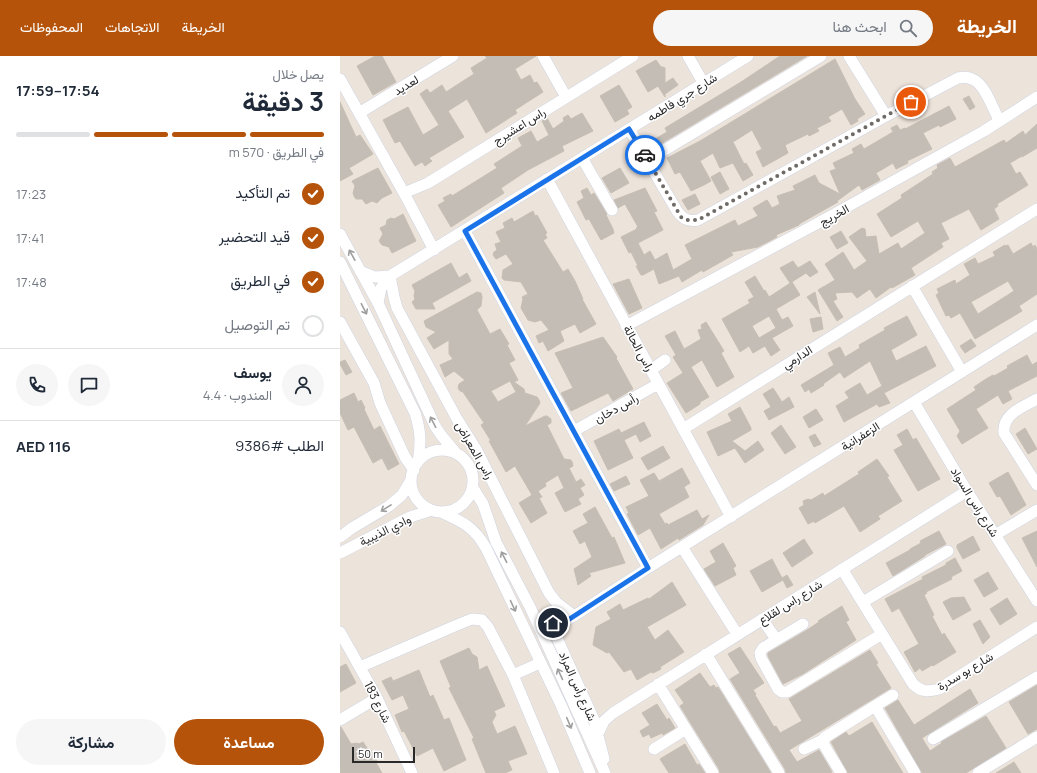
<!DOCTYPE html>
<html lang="ar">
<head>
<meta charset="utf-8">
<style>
	body { margin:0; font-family:Manrope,Vazirmatn,sans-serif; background:#f6f6f7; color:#1f2937; direction:rtl; height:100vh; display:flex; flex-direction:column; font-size:15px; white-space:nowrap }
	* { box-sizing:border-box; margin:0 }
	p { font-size:13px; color:#747a83 }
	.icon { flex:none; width:22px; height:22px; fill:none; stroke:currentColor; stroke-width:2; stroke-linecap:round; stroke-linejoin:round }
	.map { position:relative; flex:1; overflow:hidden; direction:ltr }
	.sheet { display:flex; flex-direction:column; background:#fff; width:340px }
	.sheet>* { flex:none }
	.scale { position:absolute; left:12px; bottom:10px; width:63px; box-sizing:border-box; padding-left:4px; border:2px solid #292929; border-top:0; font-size:11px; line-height:14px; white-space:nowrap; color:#292929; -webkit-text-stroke:3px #fff; paint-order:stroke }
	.pin { position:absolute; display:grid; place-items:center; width:34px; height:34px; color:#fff; margin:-17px; border:2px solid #fff; border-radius:50%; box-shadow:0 1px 4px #0007 }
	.courier { position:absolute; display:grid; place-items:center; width:40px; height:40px; margin:-20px; border:3px solid #1a73e8; border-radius:50%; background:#fff; color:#222; box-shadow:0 1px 5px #0007 }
	.headline em { font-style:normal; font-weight:700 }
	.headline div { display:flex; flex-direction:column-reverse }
	.headline { display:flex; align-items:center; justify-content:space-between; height:68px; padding:0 16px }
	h1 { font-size:26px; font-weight:700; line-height:30px }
	.bar { display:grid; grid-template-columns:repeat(4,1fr); gap:6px 4px; align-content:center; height:48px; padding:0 16px }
	.bar i { height:5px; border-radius:3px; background:#e0e1e3 }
	.bar .on { background:#b45309 }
	.bar p { grid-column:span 4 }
	.line { display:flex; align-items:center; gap:10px; padding:0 16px; border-top:1px solid #e0e1e3 }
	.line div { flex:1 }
	.round { display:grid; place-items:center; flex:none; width:42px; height:42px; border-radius:21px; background:#f6f6f7 }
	ol { padding:0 16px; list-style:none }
	li { display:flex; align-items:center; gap:12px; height:44px }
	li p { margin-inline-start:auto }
	li .icon { padding:4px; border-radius:50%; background:#b45309; color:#fff; stroke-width:4 }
	li:last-child { color:#747a83 }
	li i { width:22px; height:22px; border:2px solid #e0e1e3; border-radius:50% }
	.button { display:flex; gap:8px; margin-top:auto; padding:8px 16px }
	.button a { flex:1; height:46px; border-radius:24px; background:#b45309; color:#fff; font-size:16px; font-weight:700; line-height:46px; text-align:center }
	.button a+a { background:#f6f6f7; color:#1f2937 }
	header { display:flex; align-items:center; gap:24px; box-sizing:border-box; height:56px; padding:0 20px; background:#b45309; color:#fff }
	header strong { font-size:19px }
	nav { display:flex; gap:22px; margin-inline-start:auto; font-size:14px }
	.search { width:280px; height:36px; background:#f6f6f7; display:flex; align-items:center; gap:10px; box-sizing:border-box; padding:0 14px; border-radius:22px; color:#747a83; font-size:15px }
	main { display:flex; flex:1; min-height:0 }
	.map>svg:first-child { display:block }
</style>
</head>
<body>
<header>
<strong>الخريطة</strong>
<div class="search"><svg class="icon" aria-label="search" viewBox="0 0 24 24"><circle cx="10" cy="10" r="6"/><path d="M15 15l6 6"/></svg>ابحث هنا</div>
<nav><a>الخريطة</a><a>الاتجاهات</a><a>المحفوظات</a></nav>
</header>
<main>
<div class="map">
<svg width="697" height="717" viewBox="0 0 697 717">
	<rect width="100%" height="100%" fill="#ece3da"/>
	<path fill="#c4bdb6" stroke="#c7bfb3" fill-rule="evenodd" d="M35 0H42L56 26 33 39 17 10Z
		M145 0H196L175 13 181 24 190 19 194 27 197 26 203 36 175 54 177 57 146 77 127 43 108 55 124 81 89 102 92 105 85 110 82 106 75 110 60 85 55 87 43 64 68 51 83 79 99 69 80 38 87 33 90 37 102 29 106 36 134 18 131 12 147 2Z
		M440 0H467L314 92 310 86 327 76 325 72 401 26Z
		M495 3 515 43 525 58 517 63 518 65 511 69 502 53 488 61 491 65 477 72 479 75 469 80 468 78 445 89 448 97 423 111 416 96 422 93 412 74 393 86 404 108 406 107 413 119 403 125 393 107 380 112 373 97 360 105 371 125 364 129 351 135 340 116 335 118 327 102 360 85Z
		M316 4 321 11H323L325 12V27L333 22 338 29 325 38V41L318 30 308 36 296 15Z
		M279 29 292 51 287 54 289 58 275 66 260 40Z
		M629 40 635 51 630 54 623 43Z
		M0 46 16 81 20 79 33 98 9 112 13 118 0 125Z
		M609 50 616 63 600 71 599 69 583 77 592 93 567 105 568 107 556 113 553 107 536 117 540 124 522 134 519 129 497 145 498 146 459 168V169L436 179 437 181 418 191 391 196 393 199 363 216 362 214 342 226 339 220 319 228 314 213 303 219H301L296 210H298L291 196 289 197 281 181 297 173 296 172 298 171 285 148 278 152 274 144 305 132 317 155 314 156 323 174 298 187 304 199 310 195 315 204 327 197 333 214 352 203 345 189 395 164 398 170 418 160 413 152 427 144 432 152 440 148 437 140 455 134 453 130 475 119 479 127 500 138 490 115 496 113 493 107 514 97 512 93 521 88 524 93 553 76 551 72 557 69 560 74 565 72V73Z
		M242 57 253 75 222 90 224 95 188 114 161 132 164 137 111 171 98 149 105 145 103 142 111 138 112 140 157 112 154 108 182 90 178 82 191 75 197 86 209 79 202 65 207 62 213 73 224 65 223 62 228 59 231 63Z
		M697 68V92L682 101V100L670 107 676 118 680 116 688 129 657 148 658 150 654 153 659 163 641 174 629 153 601 167 609 183 601 187 603 191 571 212 575 219 552 232 551 231 536 242 530 233 517 242 512 236 495 237 497 243 493 245 503 261 497 265 478 234 495 224 485 208 503 196 514 214 527 205 509 181 522 172 525 173 526 181 536 180 539 198 558 187 561 193 585 177 578 165 551 181 537 158 562 142 561 139 593 118 592 116 598 112 597 109 610 102 615 111 664 84 666 87 683 75 685 79Z
		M38 112 52 137 42 142 37 147 32 145 26 148 22 143H16L14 140 13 137 15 130 12 125Z
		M280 112 289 127 271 137 262 122Z
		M380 116 389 133 380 138 371 121Z
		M247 132 251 139 254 137 267 158 266 159 273 173 274 177 261 184 249 163 246 164 237 146 244 142 241 135Z
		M355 138 360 148 348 154 342 144Z
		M193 155 195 160 197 159 207 177 205 178 207 182 203 184 223 216 228 213 235 225 243 243H242L256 268 240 277 235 268 220 275 224 285 208 295 203 285 199 287 196 280 209 274 201 264 195 266 188 264 181 252 183 243 182 241 188 238 181 226 164 224 162 222 163 214 173 208 166 198 156 203 153 199 154 196 157 194 155 188 161 186 156 176 165 172 163 167 172 162 174 166Z
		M63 158 76 185 52 197 49 191 42 189 39 185 43 178 40 172 46 169 47 164 51 162 54 163Z
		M501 175 508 187 497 193 490 181Z
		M691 187 693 191 695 189 697 193V238L679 250 682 255 635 283 620 257 611 262 609 259 606 260 596 239 599 237 597 233 615 224 616 228 630 219 624 208 635 202 638 208 655 200 653 196 665 189 666 190 668 189 673 198ZM668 225 674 235 638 258 631 246Z
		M453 205 458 212 470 205 478 216 470 221 466 217 450 227 440 212Z
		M111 207 119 222 127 217 131 225 92 247 95 253H76L72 246 75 243 74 240 75 235 72 229Z
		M415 220 424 235 425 234 429 241 452 226 460 239 436 253 442 264 448 261 453 270 432 282 440 294 431 300 425 290 413 297 409 290 400 296 382 263 410 247 408 244 414 241 405 226ZM429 260 436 272 419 282 412 270Z
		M289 223 302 252 289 258 273 228Z
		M137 236 141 237 142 241 141 250 137 254 150 278 160 273 169 288 167 289 175 304 169 307 178 324 174 326 184 333 185 337 197 341 199 344 200 347 185 370 205 360H207L211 363V367L207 369 224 403 231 404 232 406 233 410 229 412 236 426 241 423 245 429 240 432 244 439 238 443 241 448 225 456 215 437 224 432 218 419 205 427 206 430 198 435 202 441 199 442 207 457 191 467 179 447 192 439 175 410 166 416 149 385H151L141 369 144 367 123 336 120 335 118 332 119 328 125 324 114 315 105 321 100 309 113 303 109 298V284L94 293 87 282 96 276 86 271 84 265ZM170 325 176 336 158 346 151 335Z
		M475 236 480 258 467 241Z
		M567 260 577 279 551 294 556 305 586 290 596 310 544 337 550 347 539 351 537 348 504 366 496 350 509 342 505 336 520 327 527 339 542 330 530 305 504 322 500 316 483 328 484 329 471 337 469 333 465 336 461 329 494 309 488 297 500 291 505 301 520 292 519 289 545 274 544 272Z
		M481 261 483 273 473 276 470 263Z
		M366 266 384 295 381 297 394 321 377 331 362 304 351 311 369 341 360 346V348L346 357 327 327 343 317 333 301 336 299 325 280 335 275 344 293 361 283 358 274 362 273 361 269Z
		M263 281 277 301 276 302 293 333 273 345 268 337 231 355 221 337 233 332 215 297Z
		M631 283 636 290 625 297 620 290Z
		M687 299 692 309 697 306V320L668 335 672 343 663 348 658 339 636 353 648 372 622 388 617 380 620 375 607 353 636 334 634 331 646 323 653 319 654 320 668 312 667 310Z
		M5 304 12 316 6 319 0 308V306Z
		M433 332 442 346 449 341 454 351 429 364 424 355 431 351 423 338Z
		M14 337 18 346 21 344 25 352 24 353 34 374 40 370 59 408 48 414 42 402 33 407 14 371 8 374 0 357V344Z
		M400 351 411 372V374L392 385 405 395 418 385 424 394 405 407 395 392 378 400 367 376 392 365 388 358Z
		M476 353 483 364 469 372 463 361Z
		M304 366 311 380 300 386 296 378 284 384 293 402 268 414 254 385 279 373 281 377Z
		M441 369 456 391 445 398 431 377Z
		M685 372 697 393 688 398 676 378Z
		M567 373 573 384 576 382 600 423 578 435 554 394 563 389 557 379Z
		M475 378 481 388 474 391 469 381Z
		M323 390 330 402 308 414 301 402Z
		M537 403 549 420 547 421 562 445 538 460 540 463 520 476 504 450 475 467 474 465 468 468 459 452 464 449 463 445 468 443 471 444 483 437 484 440 519 418 518 416Z
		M342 412 350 427 344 431 349 441 319 458 325 468 327 467 328 469 357 454 362 463 369 459 363 469 339 484 338 482 321 493 310 472 298 479 287 458 289 457 286 451 309 440 300 424 314 417 319 425Z
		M668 416 686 449 671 459 660 440 657 441 649 427Z
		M286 420 290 428 274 435 270 428Z
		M255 451 272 482 274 481 285 507 249 517 251 520 238 529 234 513 252 501 245 485 240 488 233 475 248 467 243 458Z
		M599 475 606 488 585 499V500L553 520 546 507 570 494V493L581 487 580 485Z
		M697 475V511L682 482Z
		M633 480 640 494 623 503 617 492V489Z
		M464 483 473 497 452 511 443 497Z
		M383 487 396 510 393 512 396 519 375 530 364 513 376 506 370 495Z
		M615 502 622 515 611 521 612 523 586 536 587 537 584 539 594 559 592 560 602 579 604 577 616 596 593 610 592 609 582 615 580 612 575 616 564 596 579 588 559 552 552 556 545 543 583 523 582 521 606 509V507Z
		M432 503 442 522 447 519 453 529 447 532 443 524 422 536 410 515Z
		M648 516 658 533 644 541 634 524Z
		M332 526 346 549 307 571 315 584 328 574 344 596 320 611 321 613 313 617 311 616 297 624 291 613 284 616 269 596 267 597 253 589 256 571 271 563 267 556 280 548 283 554 308 542 309 543Z
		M624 541 631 554 613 564 603 546 611 542Z
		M667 542 677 558 660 569 650 553Z
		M502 550 509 564 506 566 516 584 463 618 443 628 428 600V597L467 574 479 566 478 565Z
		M640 564 650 581 643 588 633 568Z
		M400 591 424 627 413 634 416 638 415 639 434 671 436 670 440 677 462 665 449 643 530 594 538 607 536 608 551 632 449 694 457 706 479 694 492 716 490 717H446L445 713 390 623 400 617 388 598Z
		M129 592 132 598 137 601 139 614 147 610 165 650 154 655 156 659 152 666 157 678 175 670 187 698 168 705 172 714 165 717H146L132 683 134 682 109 632 111 631 100 605Z
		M6 608 16 627 0 636V611Z
		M79 614 90 641 93 639 104 664 109 662 126 704 104 715 93 692 77 700 64 675 62 676 55 659 69 653 63 639 52 644 42 625 51 621 53 625Z
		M360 617 370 631 374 629 376 632 378 631 431 717H380L379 713 340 650 344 647 335 634Z
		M697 629V673L688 678 669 646Z
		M630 633 638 647 582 682 590 695 602 687 601 686 646 660 666 692 626 717H582L545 652 558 644 574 669Z
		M317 648 327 664 329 662 335 672 323 679 322 677 311 682 309 678 303 681 300 675 310 669 302 657Z
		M532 666 547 691 563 717H508L491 686 506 676 509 680Z
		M0 671H1L11 688 17 687 19 688 23 686 29 695 31 694 37 705H35L42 717H0Z
		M345 688 357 709 359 708 365 717H329L320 703Z
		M674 706 681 717H656Z"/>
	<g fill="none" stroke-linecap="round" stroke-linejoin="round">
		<g stroke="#cfd4e3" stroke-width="12">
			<path id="minor" d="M203 0 226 41
				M348 0 364 28
				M509 0 546 60
				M0 23 64 137 94 194
				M19 57 113 0
				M289 73 337 155C343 163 348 166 358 164L546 60 618 22C623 21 629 21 634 24 645 29 653 53 659 64
				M242 102 272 154
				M308 104 481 0
				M207 123 391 461
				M64 137 88 127 293 0
				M125 175 308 512
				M0 178 38 247 95 370 101 379 116 397
				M0 206 75 357C81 376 81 386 78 406
				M20 215 35 221 50 220
				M50 220 54 241 57 252 117 363 137 395 209 537 216 546 234 560
				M572 230 622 316
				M38 247 41 232 50 220 408 0
				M0 266 34 327 40 347 65 401 74 414
				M286 270 478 167 644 75 697 41
				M311 314 325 304
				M697 343C683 351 662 358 664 377L697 429
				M574 346 627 435 697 545
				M343 373 697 153
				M234 375 318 328
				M71 425a31 31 0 1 1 62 0a31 31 0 1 1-62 0Z
				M133 432 143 448 156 486 191 553 265 717
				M101 456C123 466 134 471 146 492L221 649 250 717
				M655 479 697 454
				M0 481 12 472 49 450 62 439 71 424
				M342 491 397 578
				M0 497 70 461 92 454
				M502 513 573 628C581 636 588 636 599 633L697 571
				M523 546 608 495
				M422 563 436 583
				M204 564 212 571 254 664 264 703
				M208 566H223L234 560 308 512 697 269
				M463 568 423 592 420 597 421 602 438 633 442 636H447L542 578
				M0 576 37 642 72 717
				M366 598 439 717
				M20 611 117 569 132 563 142 564 148 571 173 619 214 717
				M173 619 200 607
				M318 628 373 717
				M535 650 553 639
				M0 664 37 642
				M258 678 264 665 273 657 627 435
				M593 683 697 621
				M314 693 346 673
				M464 693 483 684
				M501 717 484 689V682L535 650 575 717
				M638 717 697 681"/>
		</g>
		<use href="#minor" stroke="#fff" stroke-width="11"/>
	</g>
	<defs><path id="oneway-shaft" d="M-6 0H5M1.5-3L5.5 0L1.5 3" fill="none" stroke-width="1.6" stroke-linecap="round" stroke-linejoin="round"/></defs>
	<g stroke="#9f9f9f">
		<use href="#oneway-shaft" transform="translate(12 199) rotate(-119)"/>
		<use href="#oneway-shaft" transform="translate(24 253) rotate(63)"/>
		<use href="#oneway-shaft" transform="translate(93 366) rotate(-117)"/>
		<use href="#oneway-shaft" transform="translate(46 452) rotate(148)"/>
		<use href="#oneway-shaft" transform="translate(164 501) rotate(-117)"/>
		<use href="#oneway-shaft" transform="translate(173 550) rotate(65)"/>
		<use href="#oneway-shaft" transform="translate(220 618) rotate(-115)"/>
		<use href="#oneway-shaft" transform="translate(229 667) rotate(67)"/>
	</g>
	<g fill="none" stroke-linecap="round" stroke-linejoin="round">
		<path stroke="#6d6a67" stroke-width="4" stroke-dasharray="0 7.2" d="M305 99 341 161 347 164H358L571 46"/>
		<path stroke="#1a73e8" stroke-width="5" d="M213 567 228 564 308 512 125 175 289 73 305 99"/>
	</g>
	<g text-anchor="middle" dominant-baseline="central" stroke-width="3" stroke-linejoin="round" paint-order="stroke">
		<g font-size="12" fill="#292929" stroke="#fff">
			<text transform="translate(66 29) rotate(-31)">لعديد</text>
			<text transform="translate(342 41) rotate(-32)">شارع جري فاطمه</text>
			<text transform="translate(179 70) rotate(-32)">راس اعشيرج</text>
			<text transform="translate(494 159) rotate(-29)">الخريج</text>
			<text transform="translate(299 292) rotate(61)">راس الحالة</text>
			<text transform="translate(457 301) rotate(-32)">الدارمي</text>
			<text transform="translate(276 352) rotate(-29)">رأس دخان</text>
			<text transform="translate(520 380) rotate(-32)">الزعفرانية</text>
			<text transform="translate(135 394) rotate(60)">راس المعراض</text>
			<text transform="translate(635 446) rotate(58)">شارع راس السواد</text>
			<text transform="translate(45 474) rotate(-26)">وادي الذيبية</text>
			<text transform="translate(450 546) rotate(-32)">شارع راس لقلاع</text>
			<text transform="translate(625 615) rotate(-31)">شارع بو سدرة</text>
			<text transform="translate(238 630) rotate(66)">شارع رأس المراد</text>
			<text transform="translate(38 646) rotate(63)">شارع 183</text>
		</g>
	</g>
</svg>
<div class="scale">50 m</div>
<div class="pin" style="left:571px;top:46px;background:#ea580c"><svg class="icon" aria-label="bag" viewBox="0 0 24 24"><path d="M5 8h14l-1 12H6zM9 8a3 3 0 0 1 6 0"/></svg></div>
<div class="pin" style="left:213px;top:567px;background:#1f2937"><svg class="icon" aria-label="home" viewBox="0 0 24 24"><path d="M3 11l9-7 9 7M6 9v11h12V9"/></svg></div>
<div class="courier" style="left:305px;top:99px"><svg class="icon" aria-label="car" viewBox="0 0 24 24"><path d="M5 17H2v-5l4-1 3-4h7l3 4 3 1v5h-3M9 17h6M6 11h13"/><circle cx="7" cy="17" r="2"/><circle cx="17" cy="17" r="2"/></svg></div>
</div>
<section class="sheet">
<div class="headline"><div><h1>3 دقيقة</h1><p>يصل خلال</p></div><em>17:54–17:59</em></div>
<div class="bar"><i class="on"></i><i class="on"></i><i class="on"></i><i></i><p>في الطريق · 570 m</p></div>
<ol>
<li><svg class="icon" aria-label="check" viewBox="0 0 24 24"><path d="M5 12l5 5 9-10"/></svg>تم التأكيد<p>17:23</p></li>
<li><svg class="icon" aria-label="check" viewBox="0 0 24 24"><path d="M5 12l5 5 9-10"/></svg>قيد التحضير<p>17:41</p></li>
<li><svg class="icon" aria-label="check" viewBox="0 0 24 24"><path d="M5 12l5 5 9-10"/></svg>في الطريق<p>17:48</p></li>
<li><i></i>تم التوصيل</li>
</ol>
<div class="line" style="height:72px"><a class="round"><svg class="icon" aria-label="person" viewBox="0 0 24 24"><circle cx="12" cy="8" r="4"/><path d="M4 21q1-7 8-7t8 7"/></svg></a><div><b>يوسف</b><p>المندوب · 4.4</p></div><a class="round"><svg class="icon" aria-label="chat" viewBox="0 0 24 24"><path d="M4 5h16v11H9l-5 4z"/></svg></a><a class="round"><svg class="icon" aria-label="phone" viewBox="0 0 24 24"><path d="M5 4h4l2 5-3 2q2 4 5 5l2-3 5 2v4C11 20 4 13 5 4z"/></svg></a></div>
<div class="line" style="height:52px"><div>الطلب #9386</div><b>AED 116</b></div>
<div class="button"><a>مساعدة</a><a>مشاركة</a></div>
</section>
</main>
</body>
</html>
